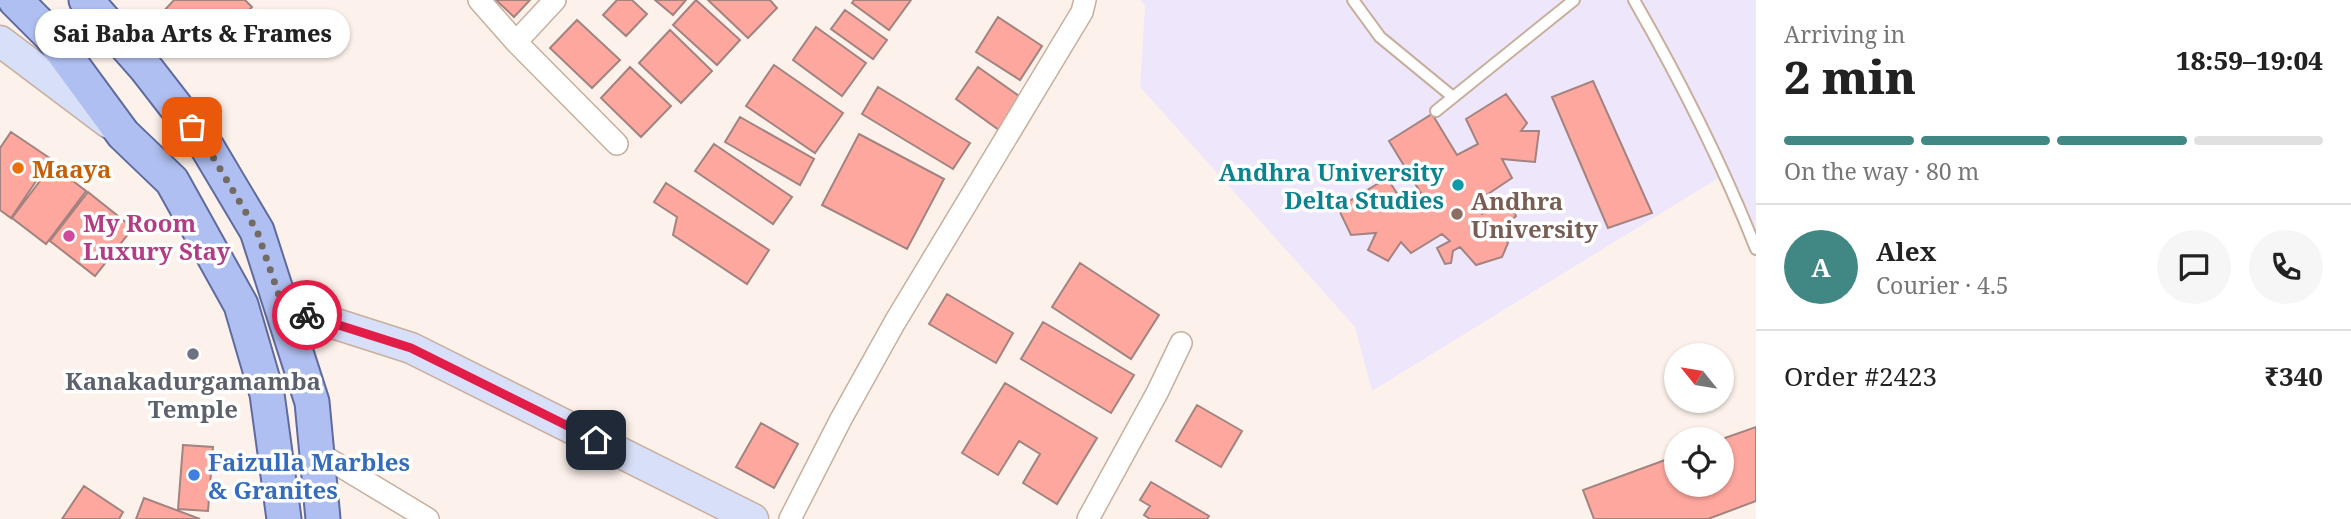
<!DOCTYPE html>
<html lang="en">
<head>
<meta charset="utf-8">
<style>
	body { margin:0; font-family:"Noto Serif",serif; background:#f6f6f6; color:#222; height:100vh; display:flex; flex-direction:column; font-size:26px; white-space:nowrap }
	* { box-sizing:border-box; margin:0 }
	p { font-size:23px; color:#767676 }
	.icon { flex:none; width:38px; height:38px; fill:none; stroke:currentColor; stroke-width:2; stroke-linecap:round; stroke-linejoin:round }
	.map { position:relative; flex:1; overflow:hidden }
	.drawer { display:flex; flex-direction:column; background:#fff; width:595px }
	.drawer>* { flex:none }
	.needle { width:46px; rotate:300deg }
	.tools { position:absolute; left:1664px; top:343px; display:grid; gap:14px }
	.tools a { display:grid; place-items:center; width:70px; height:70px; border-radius:50%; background:#fff; box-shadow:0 2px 5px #0004; font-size:35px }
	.pin { position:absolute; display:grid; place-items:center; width:60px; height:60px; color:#fff; margin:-30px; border-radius:14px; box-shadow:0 4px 10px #0006 }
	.courier { position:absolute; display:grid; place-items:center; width:70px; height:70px; margin:-35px; border:5px solid #e11d48; border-radius:50%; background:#fff; color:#222; box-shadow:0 2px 9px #0007 }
	.bubble { position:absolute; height:49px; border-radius:24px; background:#fff; box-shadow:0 2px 5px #0004; font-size:23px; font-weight:800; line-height:49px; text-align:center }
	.head em { font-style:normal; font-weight:800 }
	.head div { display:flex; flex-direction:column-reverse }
	.head { display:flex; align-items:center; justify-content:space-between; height:119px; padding:0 28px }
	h1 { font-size:46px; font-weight:800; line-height:52px }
	.bar { display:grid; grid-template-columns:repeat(4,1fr); gap:10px 7px; align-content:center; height:84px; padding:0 28px }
	.bar i { height:9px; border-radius:5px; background:#e0e0e0 }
	.bar .on { background:#418884 }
	.bar p { grid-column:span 4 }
	.line { display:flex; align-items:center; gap:18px; padding:0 28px; border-top:2px solid #e0e0e0 }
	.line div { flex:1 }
	.round { display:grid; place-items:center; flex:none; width:74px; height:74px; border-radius:37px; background:#f6f6f6 }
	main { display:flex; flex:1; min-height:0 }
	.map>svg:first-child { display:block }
</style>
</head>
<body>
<main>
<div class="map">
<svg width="1756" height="519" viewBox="0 0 1756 519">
	<rect width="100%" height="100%" fill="#fdf2eb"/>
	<path fill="#eee7fc" d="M1140 0H1756V255L1725 174 1372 391 1355 327 1140 87 1145 6Z"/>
	<path fill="#fea79f" stroke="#a28380" stroke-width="2" d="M174 0H245L252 7 206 56 161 14Z
		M496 0H530L514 17Z
		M617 0H632L647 14 626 36 603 15Z
		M655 0H686L673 15Z
		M696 0 740 40 717 65 673 25Z
		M708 0H770L777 8 748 38Z
		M854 0H911L889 30 852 3Z
		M845 10 887 40 873 59 831 29Z
		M998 17 1042 46 1020 80 976 52Z
		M577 20 620 60 592 88 550 48Z
		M816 27 866 63 842 96 793 60Z
		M670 30 712 71 681 103 639 63Z
		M774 65 843 113 815 153 746 106Z
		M630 67 671 106 641 137 601 98Z
		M978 67 1022 98 999 130 956 99Z
		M1593 81 1652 213 1608 228 1552 97Z
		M878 87 970 143 953 169 862 114Z
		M1506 94 1527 123 1521 131H1539L1535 162 1502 159 1512 178 1476 202 1482 214 1508 200 1516 216 1501 229 1508 243 1502 257 1476 265 1460 247 1453 251 1451 263 1445 264 1437 248 1450 241 1442 234 1411 253 1401 242 1388 261 1368 250 1376 233 1351 235 1338 208 1387 178 1406 207 1422 195 1389 141 1432 114 1457 155 1478 144 1466 119Z
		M740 117 814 159 800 185 725 142Z
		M11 132 51 159 11 218 0 210V148Z
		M859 134 944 179 907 249 822 205Z
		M714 144 792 197 773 224 695 171Z
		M52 165 86 191 46 244 12 218Z
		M666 183 769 250 747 284 673 235 677 217 654 202Z
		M88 192 133 228 95 276 50 241Z
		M1080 263 1159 315 1131 359 1052 307Z
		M947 294 1013 333 996 363 929 324Z
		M1043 322 1134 375 1111 413 1021 359Z
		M1005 383 1097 438 1057 504 1023 483 1040 454 1019 441 998 475 962 453Z
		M1197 405 1242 431 1221 467 1176 441Z
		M761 423 798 444 774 488 736 467Z
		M1756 427V501L1708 519H1594L1583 490 1676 456V485H1722V439Z
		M183 445 213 447 208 511 178 509Z
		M1151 482 1209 516 1207 519H1150L1144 515 1150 506 1140 500Z
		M84 486 123 512 119 519H62Z
		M144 498 200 519H136Z"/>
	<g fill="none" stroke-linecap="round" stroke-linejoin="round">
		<g stroke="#c8af9d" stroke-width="14">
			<path id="service" d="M1353 0 1380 37 1453 97
				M1634 0C1680 80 1722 163 1756 249
				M1436 111 1574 0"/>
		</g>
		<g stroke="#c8af9d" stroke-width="24">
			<path id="minor" d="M479 0 516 42 617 144
				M516 42 555 0
				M317 452 428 519
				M790 519 841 419 895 322 1082 12 1085 0
				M1088 519 1157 393 1181 343"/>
		</g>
		<g stroke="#c8af9d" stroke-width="33">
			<path id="secondary" d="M0 41 109 123
				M283 307 411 348 753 519"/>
		</g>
		<g stroke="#5f6b9f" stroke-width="37">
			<path id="primary" d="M15 0 51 36 123 134 172 181 241 305 267 394 284 519
				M86 0 145 67 207 147 257 231 312 402 323 519"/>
		</g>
		<use href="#service" stroke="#fff" stroke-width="10"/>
		<use href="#minor" stroke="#fff" stroke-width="21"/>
		<use href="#secondary" stroke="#d8dff8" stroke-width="30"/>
		<use href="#primary" stroke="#b0bff1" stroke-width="33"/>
	</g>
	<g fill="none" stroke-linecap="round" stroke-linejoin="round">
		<path stroke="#736a62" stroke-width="7" stroke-dasharray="0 12.6" d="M192 127 207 147 257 231 283 307 307 315"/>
		<path stroke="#e11d48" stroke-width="9" d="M307 315 411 348 596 440"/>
	</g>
	<circle fill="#e8710a" stroke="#fff" stroke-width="2.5" cx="18" cy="168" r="7"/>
	<circle fill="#0f9aa8" stroke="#fff" stroke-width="2.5" cx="1458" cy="185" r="7"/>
	<circle fill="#8d6e63" stroke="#fff" stroke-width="2.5" cx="1457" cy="214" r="7"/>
	<circle fill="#d1479c" stroke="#fff" stroke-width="2.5" cx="69" cy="236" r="7"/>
	<circle fill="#6b7280" stroke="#fff" stroke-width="2.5" cx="193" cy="354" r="7"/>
	<circle fill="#3f7fe0" stroke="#fff" stroke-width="2.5" cx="194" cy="475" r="7"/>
	<g text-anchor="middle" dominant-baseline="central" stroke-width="7" stroke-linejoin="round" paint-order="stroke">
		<g font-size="24" font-weight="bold" fill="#c56008" stroke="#fff" text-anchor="start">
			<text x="32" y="168">Maaya</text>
		</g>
		<g font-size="24" font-weight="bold" fill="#0d838f" stroke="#fff" text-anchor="end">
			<text x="1444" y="171">Andhra University<tspan x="1444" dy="28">Delta Studies</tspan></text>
		</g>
		<g font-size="24" font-weight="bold" fill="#785e54" stroke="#fff" text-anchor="start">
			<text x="1471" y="200">Andhra<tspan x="1471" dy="28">University</tspan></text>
		</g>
		<g font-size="24" font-weight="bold" fill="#b23c85" stroke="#fff" text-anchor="start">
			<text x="83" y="222">My Room<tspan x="83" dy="28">Luxury Stay</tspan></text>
		</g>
		<g font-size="24" font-weight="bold" fill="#5b616d" stroke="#fff">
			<text x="193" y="380">Kanakadurgamamba<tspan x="193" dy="28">Temple</tspan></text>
		</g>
		<g font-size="24" font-weight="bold" fill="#366cbe" stroke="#fff" text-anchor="start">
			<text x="208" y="461">Faizulla Marbles<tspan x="208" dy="28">&amp; Granites</tspan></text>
		</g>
	</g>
</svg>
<div class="tools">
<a><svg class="needle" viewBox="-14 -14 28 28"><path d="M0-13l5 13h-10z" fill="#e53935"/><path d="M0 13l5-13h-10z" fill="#767676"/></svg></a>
<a><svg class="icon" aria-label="locate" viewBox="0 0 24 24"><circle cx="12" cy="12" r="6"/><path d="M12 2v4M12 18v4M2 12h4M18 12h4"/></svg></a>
</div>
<div class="pin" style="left:192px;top:127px;background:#ea580c"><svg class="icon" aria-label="bag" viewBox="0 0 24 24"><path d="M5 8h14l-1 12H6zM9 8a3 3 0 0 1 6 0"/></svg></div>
<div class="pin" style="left:596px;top:440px;background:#1f2937"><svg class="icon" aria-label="home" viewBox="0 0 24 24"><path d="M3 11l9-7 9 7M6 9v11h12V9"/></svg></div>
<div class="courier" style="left:307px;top:315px"><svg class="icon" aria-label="bike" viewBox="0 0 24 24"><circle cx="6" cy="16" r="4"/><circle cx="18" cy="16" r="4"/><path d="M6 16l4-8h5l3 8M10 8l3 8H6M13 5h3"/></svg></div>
<div class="bubble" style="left:35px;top:9px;width:315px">Sai Baba Arts &amp; Frames</div>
</div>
<section class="drawer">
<div class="head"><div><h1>2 min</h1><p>Arriving in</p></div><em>18:59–19:04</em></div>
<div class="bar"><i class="on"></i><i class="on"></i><i class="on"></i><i></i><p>On the way · 80 m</p></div>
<div class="line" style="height:126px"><b class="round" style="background:#418884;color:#fff">A</b><div><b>Alex</b><p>Courier · 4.5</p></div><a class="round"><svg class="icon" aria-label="chat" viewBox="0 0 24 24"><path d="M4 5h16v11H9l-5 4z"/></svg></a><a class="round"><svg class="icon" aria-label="phone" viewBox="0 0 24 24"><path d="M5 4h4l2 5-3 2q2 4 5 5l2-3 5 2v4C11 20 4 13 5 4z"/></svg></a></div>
<div class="line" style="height:91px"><div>Order #2423</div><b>₹340</b></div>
</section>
</main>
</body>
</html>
